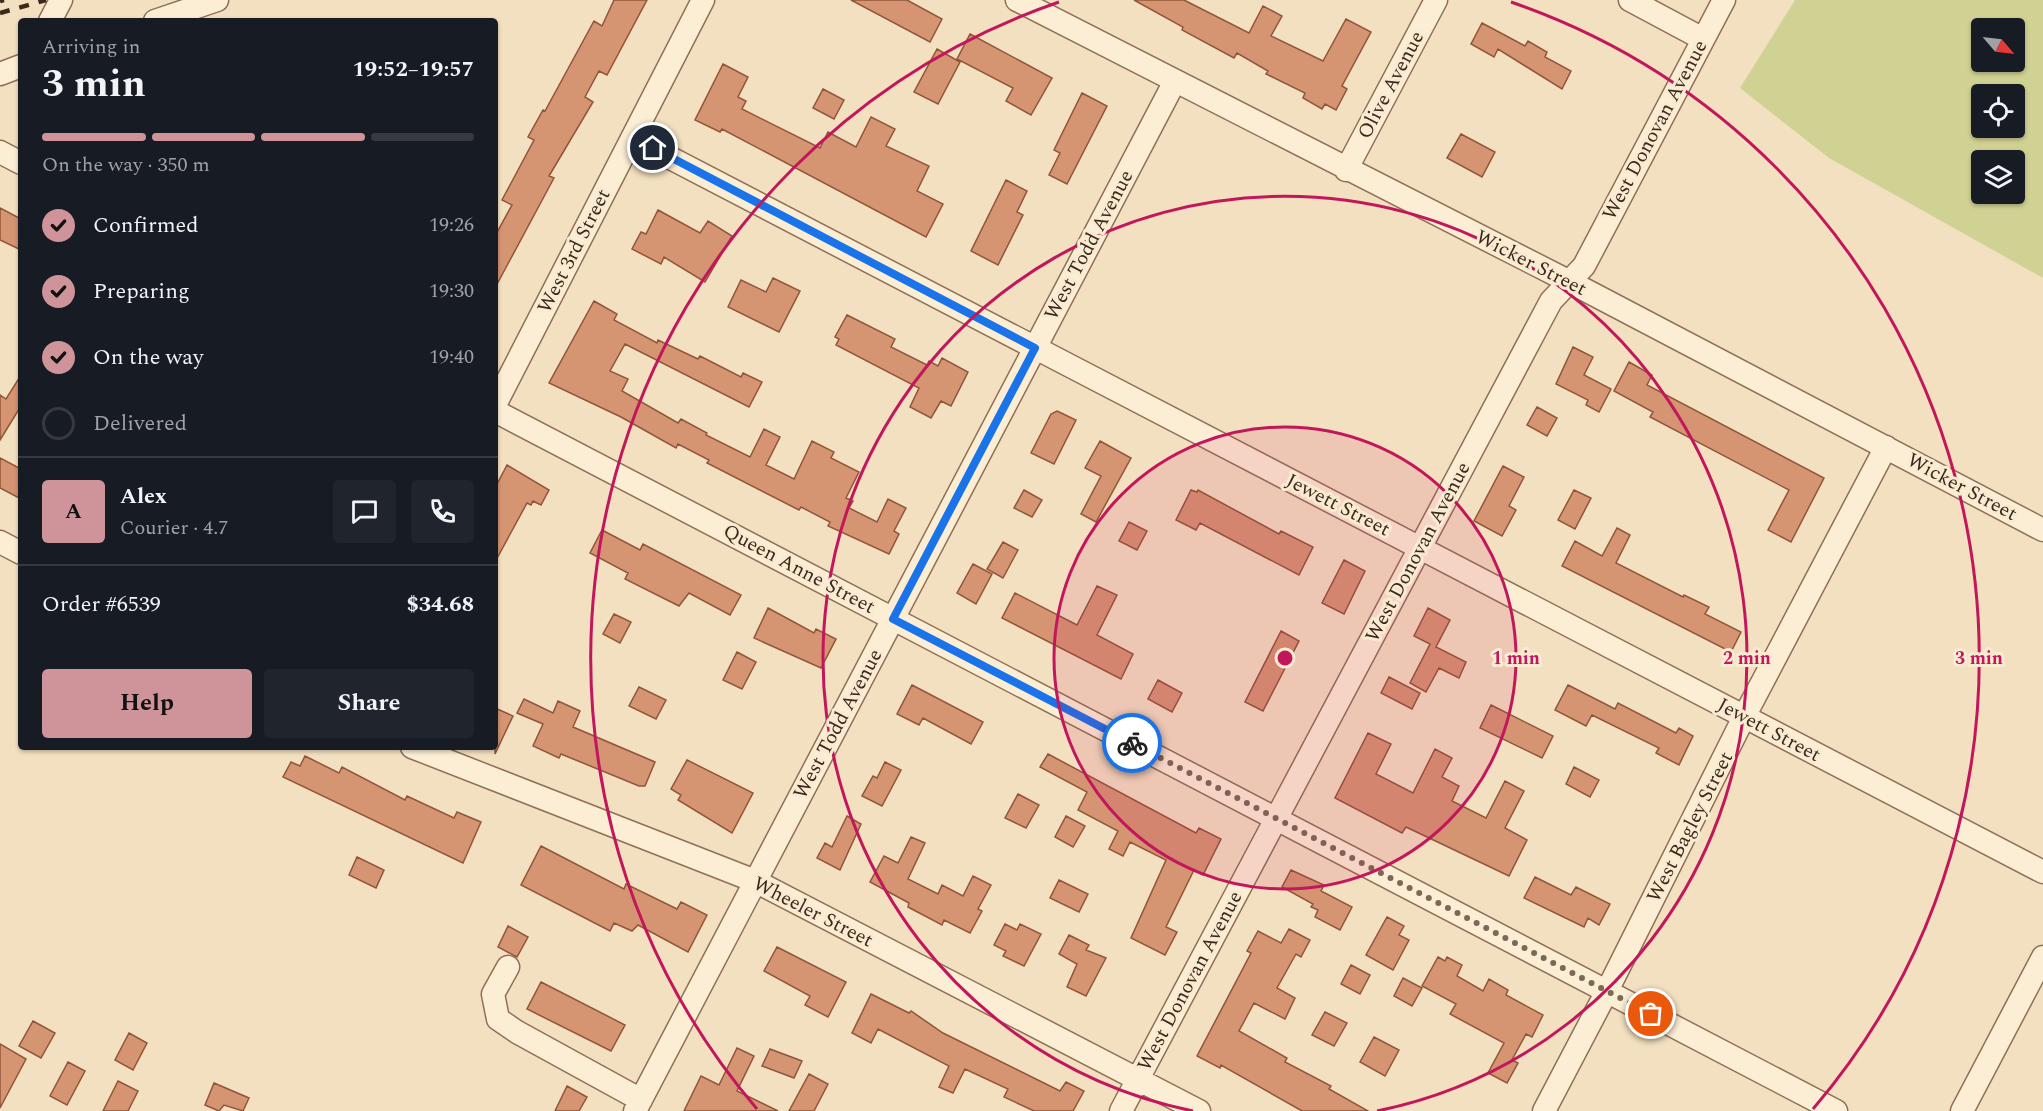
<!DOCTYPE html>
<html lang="en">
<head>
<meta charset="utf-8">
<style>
	body { margin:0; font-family:Spectral,serif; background:#20242c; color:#f1f3f6; height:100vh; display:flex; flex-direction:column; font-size:22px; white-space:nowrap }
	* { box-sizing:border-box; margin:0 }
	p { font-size:20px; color:#9ea1a6 }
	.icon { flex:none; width:33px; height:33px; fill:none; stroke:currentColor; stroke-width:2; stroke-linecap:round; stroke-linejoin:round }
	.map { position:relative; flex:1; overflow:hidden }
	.drawer { position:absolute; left:18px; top:18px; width:480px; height:732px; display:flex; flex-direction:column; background:#171b24; border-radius:6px; box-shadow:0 2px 4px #0004 }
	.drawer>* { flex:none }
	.needle { width:39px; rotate:118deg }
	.controls { position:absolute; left:1971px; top:18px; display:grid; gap:12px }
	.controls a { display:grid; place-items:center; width:54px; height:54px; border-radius:6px; background:#171b24; box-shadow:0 2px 4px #0004; font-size:30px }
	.pin { position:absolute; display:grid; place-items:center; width:51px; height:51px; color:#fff; margin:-26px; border:3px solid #fff; border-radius:50%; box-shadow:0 2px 6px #0007 }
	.courier { position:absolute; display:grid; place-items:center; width:60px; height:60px; margin:-30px; border:4px solid #1a73e8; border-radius:50%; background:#fff; color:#222; box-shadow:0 2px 8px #0007 }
	.head em { font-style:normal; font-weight:700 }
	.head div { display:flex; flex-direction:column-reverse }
	.head { display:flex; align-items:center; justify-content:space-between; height:102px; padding:0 24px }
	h1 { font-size:39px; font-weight:700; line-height:45px }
	.bar { display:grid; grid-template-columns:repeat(4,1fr); gap:9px 6px; align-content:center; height:72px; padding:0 24px }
	.bar i { height:8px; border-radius:4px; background:#363941 }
	.bar .selected { background:#cf949a }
	.bar p { grid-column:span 4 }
	.line { display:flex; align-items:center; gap:15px; padding:0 24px; border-top:2px solid #363941 }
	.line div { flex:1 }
	.round { display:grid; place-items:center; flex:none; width:63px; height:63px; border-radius:6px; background:#20242c }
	ol { padding:0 24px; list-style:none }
	li { display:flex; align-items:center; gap:18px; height:66px }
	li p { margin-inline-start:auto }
	li .icon { padding:6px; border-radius:50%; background:#cf949a; color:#111; stroke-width:4 }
	li:last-child { color:#9ea1a6 }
	li i { width:33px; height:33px; border:3px solid #363941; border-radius:50% }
	.primary-button { display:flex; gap:12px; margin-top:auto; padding:12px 24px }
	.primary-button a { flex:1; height:69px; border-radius:6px; background:#cf949a; color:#111; font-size:24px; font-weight:700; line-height:69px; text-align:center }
	.primary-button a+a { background:#20242c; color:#f1f3f6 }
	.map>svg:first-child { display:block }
</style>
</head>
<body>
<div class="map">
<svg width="2043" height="1111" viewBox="0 0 2043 1111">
	<rect width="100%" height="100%" fill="#f3e0c0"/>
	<path fill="#d0d293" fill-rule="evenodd" d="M1795 0H2043V278L1829 158 1740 88ZM1982 28H2014V62H1982ZM1982 94H2014V128H1982ZM1982 160H2014V194H1982Z"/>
	<path fill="#d59472" stroke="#915539" stroke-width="1.5" d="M614 0H647L607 75 599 71 585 97 593 102 549 176 554 178 495 288V236L512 205 502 200 534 140 528 137 543 110 545 111 594 21 602 26Z
		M851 0H907L942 19 930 42Z
		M1134 0H1184L1249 33 1263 6 1282 16 1271 36 1323 61 1346 19 1371 32 1342 86 1347 89 1336 110 1325 104 1322 109 1303 98 1305 93 1266 74 1268 71 1237 53 1234 58 1182 30 1183 27Z
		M1482 23 1525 46 1528 41 1547 52 1545 57 1571 71 1562 89 1498 49 1494 57 1471 44Z
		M970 34 1052 78 1031 115 1006 101 1013 88 957 59Z
		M937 49 960 62 938 104 914 92Z
		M723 64 748 77 738 97 746 101 742 109 820 148 828 132 856 147 871 117 895 129 886 146 929 166 917 191 943 204 926 237 722 129 720 132 695 120Z
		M823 89 844 100 834 119 813 108Z
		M1082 93 1107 106 1067 184 1049 175 1060 153 1054 150Z
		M1461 134 1495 152 1482 177 1447 158Z
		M1006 180 1027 191 1017 212 1023 215 998 265 971 251Z
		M0 208 21 219V250L0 240Z
		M658 210 700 233 708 221 732 236 705 282 664 257 661 264 632 249 641 232 646 234Z
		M773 278 800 291 779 332 728 307 741 280 766 292Z
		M594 301 617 314 614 320 657 343 658 340 698 359 700 356 741 377 743 373 762 382 749 407 625 344 610 371 628 379 622 391 678 423 681 419 707 433 706 435 750 457 764 429 780 437 766 465 794 479 812 441 834 452 831 458 859 472 846 498 853 501 849 508 877 522 888 499 906 508 894 531 899 534 889 554 828 526 830 522 801 507 799 510 707 463 709 460 678 444 676 448 621 417 549 383Z
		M847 315 895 339 891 347 927 365 929 361 938 366 942 358 968 372 951 406 941 401 931 418 910 407 919 388 836 345 839 339 835 337Z
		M1573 347 1593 357 1584 375 1611 389 1599 412 1586 405 1588 400 1556 384Z
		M1629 362 1652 375 1647 385 1824 478 1791 542 1768 530 1789 490 1650 417 1653 412 1614 391Z
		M21 375V406L0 440V395L6 399Z
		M1537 407 1557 418 1547 436 1527 425Z
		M1057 411 1076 420 1054 464 1031 453 1051 414Z
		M1100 441 1131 458 1096 522 1081 514 1101 476 1085 468Z
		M0 458 21 469V499L0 488Z
		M507 465 549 490 541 505 533 501 531 505 527 503 495 562V488Z
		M1503 466 1524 477 1509 506 1516 510 1502 536 1474 521Z
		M1024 490 1042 500 1032 517 1014 508Z
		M1191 490 1197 492 1198 490 1279 534 1281 531 1313 547 1299 575 1200 523 1196 530 1176 520Z
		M1574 490 1591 498 1575 529 1558 520Z
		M1129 522 1147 531 1137 550 1119 541Z
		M1617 528 1630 535 1616 563 1683 597 1684 595 1709 607 1705 614 1741 632 1731 652 1562 566 1575 541 1602 556Z
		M602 530 640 550 643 544 741 595 730 615 689 593 679 606 625 579 628 573 590 553Z
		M1003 542 1018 550 1003 578 987 569Z
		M1344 560 1365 571 1344 614 1322 603Z
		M973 564 992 574 976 604 957 593Z
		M1097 586 1117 595 1097 635 1133 654 1121 679 1002 618 1015 593 1077 625Z
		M768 608 814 633 816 629 836 639 821 668 754 638Z
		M1428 608 1450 620 1436 647 1466 662 1459 678 1439 668 1426 692 1410 683 1430 644 1414 636Z
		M614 614 631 622 620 643 603 634Z
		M1281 631 1299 641 1263 711 1245 702Z
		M737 652 756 662 742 689 723 680Z
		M1389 677 1420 693 1412 709 1381 693Z
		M1158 680 1182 693 1172 712 1148 699Z
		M912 685 983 722 971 744 923 718 919 725 897 714Z
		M1568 685 1615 709 1618 703 1676 733 1679 728 1693 736 1679 765 1656 753 1659 748 1592 715 1586 726 1555 710Z
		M639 687 666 700 656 719 629 706Z
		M524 699 553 713 558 701 580 711 573 727 655 762 645 786H639L561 754 559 758 533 746 543 724 517 713Z
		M1491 705 1553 736 1542 758 1480 728Z
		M495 708 513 716 495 754Z
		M1368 733 1391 744 1376 774 1413 793 1435 749 1452 758 1442 777 1459 786 1452 801 1486 818 1505 781 1524 791 1505 828 1527 840 1509 876 1406 827 1402 833 1335 798Z
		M1048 754 1196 833 1199 828 1221 839 1203 875 1194 870 1166 927 1177 932 1165 955 1131 938 1166 860 1130 842 1123 856 1109 849 1118 831 1078 810 1087 792 1040 767Z
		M305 756 339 773 342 767 405 800 407 796 454 818 457 812 481 822 463 863 283 777 291 762 300 766Z
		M687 760 753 793 732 833 678 800 681 795 671 789Z
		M885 762 901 770 882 806 862 796 873 776 877 778Z
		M1574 767 1599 780 1590 797 1566 784Z
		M1018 794 1039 805 1026 828 1005 818Z
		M847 816 861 824 840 870 817 858 825 843 832 847Z
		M1066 816 1085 826 1073 847 1055 837Z
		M911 837 925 843 908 879 938 894 942 885 963 896 973 876 991 885 978 909 982 911 970 933 944 920 942 925 908 907 909 903 870 882 884 856 898 863Z
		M541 846 624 889 626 884 677 909 681 902 707 915 688 952 638 925 632 931 614 923 610 931 521 885Z
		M357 857 384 870 376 888 349 875Z
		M1291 870 1324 885 1321 891 1352 907 1340 930 1315 917 1318 910 1311 907 1313 904 1282 887Z
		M1535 877 1571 895 1576 887 1610 904 1599 925 1588 918 1584 927 1524 898Z
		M1059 880 1088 894 1079 912 1050 898Z
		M1387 917 1404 926 1399 935 1409 940 1393 970 1366 955Z
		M1005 924 1017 930 1020 924 1041 934 1024 966 1003 956 1006 951 994 945Z
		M508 926 528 937 517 957 498 947Z
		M1289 929 1310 940 1301 957 1296 954 1277 988 1295 998 1285 1019 1254 1003 1239 1031 1287 1058 1285 1062 1331 1086 1329 1089 1368 1111H1302L1221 1065 1220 1068 1197 1056 1251 953 1247 951 1258 931 1281 943Z
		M1069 935 1089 945 1086 950 1106 958 1086 996 1067 987 1077 964 1059 954Z
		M777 947 846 982 828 1017 805 1005 810 996 764 971Z
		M1438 957 1445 961 1447 957 1462 965 1457 976 1483 991 1489 979 1508 990 1506 995 1543 1015 1532 1037 1526 1034 1512 1060 1518 1063 1507 1083 1488 1073 1504 1043 1450 1014 1456 1004 1422 986Z
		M1351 965 1370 975 1360 994 1341 984Z
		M1403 978 1422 988 1412 1006 1394 996Z
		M541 982 625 1025 611 1051 527 1009Z
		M871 994 909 1013 911 1011 943 1033 1060 1091 1066 1082 1084 1091 1073 1111H1034L1004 1097 1008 1089 965 1069 953 1093 939 1087 949 1066 878 1029 871 1043 852 1033Z
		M1325 1012 1347 1023 1334 1046 1312 1035Z
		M33 1021 55 1033 41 1058 19 1046Z
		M129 1033 147 1043 133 1070 115 1060Z
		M1374 1037 1399 1050 1385 1076 1360 1062Z
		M0 1044 26 1059 0 1108Z
		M737 1048 754 1056 737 1091 778 1111H684L701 1076 719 1085Z
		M770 1049 802 1061 794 1078 762 1066Z
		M68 1062 85 1071 67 1105 50 1096Z
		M809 1074 828 1084 814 1111H789Z
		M118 1081 138 1091 128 1111H103Z
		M214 1083 249 1098 243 1111 224 1105 219 1111 205 1105Z
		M567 1086 587 1097 579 1111H555Z"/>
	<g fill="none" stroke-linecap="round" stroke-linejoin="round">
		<g stroke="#8f7056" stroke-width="25">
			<path id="minor" d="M1017 0 1570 282 2043 530
				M1630 0 1703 39
				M50 21 61 0
				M155 21 217 0
				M0 74 21 66
				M632 138 2043 872
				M0 152 21 163
				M1346 170 1436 0
				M495 405 703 0
				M495 411 1836 1111
				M0 542 21 553
				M412 747 755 881 1199 1111
				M508 967 493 994 498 1019 517 1032 641 1100
				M635 1111 1175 81
				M1121 1111 1551 301 1584 266 1724 0
				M1544 1111 1607 991 1744 717 1886 447
				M1962 1111 2043 957"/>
		</g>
		<use href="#minor" stroke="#fceed5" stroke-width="22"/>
		<path stroke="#3c291c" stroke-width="4.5" stroke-dasharray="10 10" stroke-linecap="butt" d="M0 1 4 0
			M0 13 46 0"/>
	</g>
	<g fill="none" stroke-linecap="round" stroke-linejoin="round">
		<path stroke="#7c6955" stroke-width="6" stroke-dasharray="0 10.8" d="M1132 743 1651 1014"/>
		<path stroke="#1a73e8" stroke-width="8" d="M653 148 1035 348 893 619 1132 743"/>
	</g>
	<circle cx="1285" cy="658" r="231" fill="#c2185b" fill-opacity=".12"/>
	<g fill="none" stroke="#c2185b" stroke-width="3">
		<circle cx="1285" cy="658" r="231"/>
		<path d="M1193 1111A462 462 0 1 1 1377 1111"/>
		<path d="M757 1109A694 694 0 0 1 1059 2M1511 2A694 694 0 0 1 1813 1109"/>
	</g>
	<g text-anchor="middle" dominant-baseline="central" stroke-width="6" stroke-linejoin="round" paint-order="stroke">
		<g font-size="20" fill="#3c291c" stroke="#f9ebd1">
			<text transform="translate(1391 85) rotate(-62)">Olive Avenue</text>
			<text transform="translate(1655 130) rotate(-62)">West Donovan Avenue</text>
			<text transform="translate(1089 245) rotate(-62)">West Todd Avenue</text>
			<text transform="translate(574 251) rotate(-63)">West 3rd Street</text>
			<text transform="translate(1531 263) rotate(27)">Wicker Street</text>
			<text transform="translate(1962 487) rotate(28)">Wicker Street</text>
			<text transform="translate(1338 505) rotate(27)">Jewett Street</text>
			<text transform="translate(1418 552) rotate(-62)">West Donovan Avenue</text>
			<text transform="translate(799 569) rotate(28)">Queen Anne Street</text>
			<text transform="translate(838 724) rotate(-62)">West Todd Avenue</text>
			<text transform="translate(1769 730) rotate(28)">Jewett Street</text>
			<text transform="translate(1690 827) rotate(-63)">West Bagley Street</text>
			<text transform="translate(813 912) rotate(27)">Wheeler Street</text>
			<text transform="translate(1190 981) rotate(-62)">West Donovan Avenue</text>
		</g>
	</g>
	<circle cx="1285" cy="658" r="9" fill="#c2185b" stroke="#f9ebd1" stroke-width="3"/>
	<g font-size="18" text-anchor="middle" font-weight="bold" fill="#c2185b" stroke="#f9ebd1" stroke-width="6" stroke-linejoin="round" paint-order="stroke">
		<text x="1516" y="664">1 min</text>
		<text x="1747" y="664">2 min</text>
		<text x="1979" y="664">3 min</text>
	</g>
</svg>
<div class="controls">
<a><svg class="needle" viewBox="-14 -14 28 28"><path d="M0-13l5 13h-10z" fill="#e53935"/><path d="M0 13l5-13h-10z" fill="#9ea1a6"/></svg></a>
<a><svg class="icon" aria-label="locate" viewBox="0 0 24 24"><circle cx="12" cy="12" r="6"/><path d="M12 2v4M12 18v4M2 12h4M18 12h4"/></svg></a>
<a><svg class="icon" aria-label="layers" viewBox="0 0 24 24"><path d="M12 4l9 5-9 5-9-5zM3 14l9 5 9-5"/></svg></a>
</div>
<div class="pin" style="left:1651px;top:1014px;background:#ea580c"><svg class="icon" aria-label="bag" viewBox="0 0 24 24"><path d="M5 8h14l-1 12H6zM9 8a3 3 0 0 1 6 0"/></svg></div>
<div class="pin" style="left:653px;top:148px;background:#1f2937"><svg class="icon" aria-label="home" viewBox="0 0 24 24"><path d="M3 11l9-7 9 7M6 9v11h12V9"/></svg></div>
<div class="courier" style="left:1132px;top:743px"><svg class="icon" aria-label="bike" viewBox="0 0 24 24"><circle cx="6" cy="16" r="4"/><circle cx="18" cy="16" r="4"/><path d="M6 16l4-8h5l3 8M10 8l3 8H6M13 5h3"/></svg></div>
<section class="drawer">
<div class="head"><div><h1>3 min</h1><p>Arriving in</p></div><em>19:52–19:57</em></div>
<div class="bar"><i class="selected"></i><i class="selected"></i><i class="selected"></i><i></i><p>On the way · 350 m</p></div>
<ol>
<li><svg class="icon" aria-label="check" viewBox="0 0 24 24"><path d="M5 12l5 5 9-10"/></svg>Confirmed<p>19:26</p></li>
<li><svg class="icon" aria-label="check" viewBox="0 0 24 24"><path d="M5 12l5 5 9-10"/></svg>Preparing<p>19:30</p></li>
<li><svg class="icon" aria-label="check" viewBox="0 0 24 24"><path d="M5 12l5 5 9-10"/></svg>On the way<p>19:40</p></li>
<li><i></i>Delivered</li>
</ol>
<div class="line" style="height:108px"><b class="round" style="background:#cf949a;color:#111">A</b><div><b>Alex</b><p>Courier · 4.7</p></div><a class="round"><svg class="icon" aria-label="chat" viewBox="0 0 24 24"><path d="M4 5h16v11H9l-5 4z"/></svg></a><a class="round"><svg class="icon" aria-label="phone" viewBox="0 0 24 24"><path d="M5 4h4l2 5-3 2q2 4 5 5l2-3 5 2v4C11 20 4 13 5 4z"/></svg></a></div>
<div class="line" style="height:78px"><div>Order #6539</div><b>$34.68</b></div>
<div class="primary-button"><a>Help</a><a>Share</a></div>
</section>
</div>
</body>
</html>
